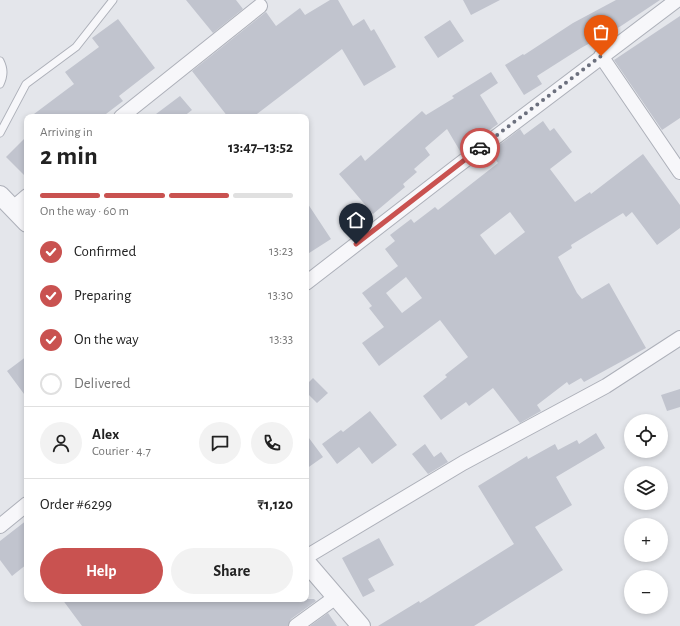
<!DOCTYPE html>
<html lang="en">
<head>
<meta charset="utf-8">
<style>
	body { margin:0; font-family:"Alegreya Sans",sans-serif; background:#f2f2f2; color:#222; height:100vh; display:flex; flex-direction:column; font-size:15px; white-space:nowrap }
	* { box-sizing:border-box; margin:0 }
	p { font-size:13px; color:#767676 }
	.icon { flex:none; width:22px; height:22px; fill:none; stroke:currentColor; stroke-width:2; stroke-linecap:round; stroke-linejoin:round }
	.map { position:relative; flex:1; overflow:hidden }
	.details { position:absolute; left:24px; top:114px; width:285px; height:488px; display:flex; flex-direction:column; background:#fff; border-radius:8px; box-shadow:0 2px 6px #0003 }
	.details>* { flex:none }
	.tools { position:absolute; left:624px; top:414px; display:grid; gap:8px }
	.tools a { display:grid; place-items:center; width:44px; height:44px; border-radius:50%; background:#fff; box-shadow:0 2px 6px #0003; font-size:20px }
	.pin { position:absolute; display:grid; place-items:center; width:34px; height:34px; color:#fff; margin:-41px -17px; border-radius:50% 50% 50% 0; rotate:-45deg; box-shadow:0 0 4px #0007 }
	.pin .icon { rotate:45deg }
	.courier { position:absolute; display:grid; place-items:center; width:40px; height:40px; margin:-20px; border:3px solid #c95250; border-radius:50%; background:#fff; color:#222; box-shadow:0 1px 5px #0007 }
	.summary em { font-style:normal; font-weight:600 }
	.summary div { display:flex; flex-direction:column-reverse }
	.summary { display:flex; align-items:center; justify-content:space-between; height:68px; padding:0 16px }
	h1 { font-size:26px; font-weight:600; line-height:30px }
	.bar { display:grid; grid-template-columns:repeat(4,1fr); gap:6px 4px; align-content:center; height:48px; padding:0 16px }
	.bar i { height:5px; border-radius:3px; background:#e0e0e0 }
	.bar .on { background:#c95250 }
	.bar p { grid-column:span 4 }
	.line { display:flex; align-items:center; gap:10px; padding:0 16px; border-top:1px solid #e0e0e0 }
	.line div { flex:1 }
	.round { display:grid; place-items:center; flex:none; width:42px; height:42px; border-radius:21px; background:#f2f2f2 }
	ol { padding:0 16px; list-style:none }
	li { display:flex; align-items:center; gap:12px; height:44px }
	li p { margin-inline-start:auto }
	li .icon { padding:4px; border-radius:50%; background:#c95250; color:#fff; stroke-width:4 }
	li:last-child { color:#767676 }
	li i { width:22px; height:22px; border:2px solid #e0e0e0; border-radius:50% }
	.action { display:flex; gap:8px; margin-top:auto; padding:8px 16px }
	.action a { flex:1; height:46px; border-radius:24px; background:#c95250; color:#fff; font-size:16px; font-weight:600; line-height:46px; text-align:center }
	.action a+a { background:#f2f2f2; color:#222 }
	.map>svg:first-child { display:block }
</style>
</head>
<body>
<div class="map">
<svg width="680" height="626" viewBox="0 0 680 626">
	<rect width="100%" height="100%" fill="#e4e6eb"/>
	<path fill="#c1c4ce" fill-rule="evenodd" d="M186 0H236L243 9 213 33Z
		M330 0H338L353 26 364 19 371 31 374 29 396 67 364 86 342 49 253 117H228L192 71 266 12 276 26 300 8 305 15Z
		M463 0H500L471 15Z
		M616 0H660L621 26 581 48 537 76 542 84 524 95 505 65 523 54 524 55 573 23Z
		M680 16V118L662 130 614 60Z
		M118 19 155 68 119 96 123 101 102 117H30L74 84 65 72 99 47 92 38Z
		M450 20 464 41 438 58 424 37Z
		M491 72 498 83 480 95 498 124 460 151 447 129 425 148 430 155 414 169 417 172 403 184 405 187 373 214 339 174 361 155 365 161 422 111 426 115 454 98 452 96Z
		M180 96 192 110 183 117H152Z
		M543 121 550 131 554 128 572 152 550 169 575 202 590 192 591 194 643 154 680 205V228L657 245 632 212 626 217 623 213 571 245 572 248 558 257 577 293 582 299 609 283 646 348 584 382 581 378 569 385 567 382 537 405 541 411 520 423 493 388 469 406 466 402 441 420 423 396 447 377 445 375 468 357 440 320 379 366 362 343 384 327 369 308 372 306 362 293 398 266 385 249 395 241 390 235 411 219 414 223 435 207 438 210 498 163 490 152 520 129 524 135ZM510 212 525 232 495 255 480 235ZM406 277 422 298 402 313 386 293Z
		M27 136V178L6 157Z
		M306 201 331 239 306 255Z
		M27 356V398L7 371Z
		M313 378 328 393 317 403 306 392V385Z
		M680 389V407L667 411 661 395Z
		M370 411 397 445 372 464 359 447 337 464 322 444 341 430 343 432Z
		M596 433 605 448 556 477 572 505 535 527 563 570 474 626H378L419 601 420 603 514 544 478 486 527 456 528 459 555 444 558 450 577 440 579 444Z
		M306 434 323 457 306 469Z
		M425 444 434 457 441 452 448 462 428 474 412 454Z
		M27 520V564L12 576 0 560V541Z
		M379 538 394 565 368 579 375 591 363 597 342 558Z
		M62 599H314L316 601 291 619 288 626H82Z
		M328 613 337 626H310Z"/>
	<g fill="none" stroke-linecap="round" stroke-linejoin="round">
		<g stroke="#adb0b9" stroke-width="9">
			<path id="service" d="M0 61C4 69 4 75 0 84
				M0 133 26 84 76 47 113 0"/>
		</g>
		<g stroke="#adb0b9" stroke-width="16">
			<path id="minor" d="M601 56 680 172
				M121 117 260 6
				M13 208 27 196
				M306 283 456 167 677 0
				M0 526 27 504
				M306 557 463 463 606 386 680 338
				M296 626 336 597"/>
		</g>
		<g stroke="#adb0b9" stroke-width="20">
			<path id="tertiary" d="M0 195 27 223
				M306 562 361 626"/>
		</g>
		<use href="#service" stroke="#f7f7fa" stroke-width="7"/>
		<use href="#minor" stroke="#f7f7fa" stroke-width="14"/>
		<use href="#tertiary" stroke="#f7f7fa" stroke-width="18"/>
	</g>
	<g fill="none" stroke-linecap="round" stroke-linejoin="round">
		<path stroke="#6c707e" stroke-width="4" stroke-dasharray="0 7.2" d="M480 148 601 56"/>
		<path stroke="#c95250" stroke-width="5" d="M356 244 480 148"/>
	</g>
</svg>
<div class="tools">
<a><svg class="icon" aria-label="locate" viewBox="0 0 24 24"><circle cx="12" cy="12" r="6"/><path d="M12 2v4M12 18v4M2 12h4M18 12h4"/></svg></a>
<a><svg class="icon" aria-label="layers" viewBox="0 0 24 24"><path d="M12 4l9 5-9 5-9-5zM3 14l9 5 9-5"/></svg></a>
<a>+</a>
<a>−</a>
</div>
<div class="pin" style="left:601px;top:56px;background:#ea580c"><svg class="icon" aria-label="bag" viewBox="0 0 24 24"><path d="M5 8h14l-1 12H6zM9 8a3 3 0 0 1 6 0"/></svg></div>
<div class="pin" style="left:356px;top:244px;background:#1f2937"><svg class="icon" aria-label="home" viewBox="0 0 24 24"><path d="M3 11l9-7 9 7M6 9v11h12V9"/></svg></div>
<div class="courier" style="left:480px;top:148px"><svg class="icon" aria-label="car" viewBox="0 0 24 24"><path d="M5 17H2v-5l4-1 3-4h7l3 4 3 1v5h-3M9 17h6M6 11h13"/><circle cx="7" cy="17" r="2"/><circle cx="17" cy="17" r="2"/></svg></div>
<section class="details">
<div class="summary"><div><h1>2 min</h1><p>Arriving in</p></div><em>13:47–13:52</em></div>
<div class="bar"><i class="on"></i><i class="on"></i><i class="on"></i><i></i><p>On the way · 60 m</p></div>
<ol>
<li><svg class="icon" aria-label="check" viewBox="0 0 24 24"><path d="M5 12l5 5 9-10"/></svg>Confirmed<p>13:23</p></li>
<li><svg class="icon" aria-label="check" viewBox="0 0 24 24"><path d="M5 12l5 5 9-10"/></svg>Preparing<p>13:30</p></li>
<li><svg class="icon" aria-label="check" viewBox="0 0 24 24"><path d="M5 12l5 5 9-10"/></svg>On the way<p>13:33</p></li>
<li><i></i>Delivered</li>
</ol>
<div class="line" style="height:72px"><a class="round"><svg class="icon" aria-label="person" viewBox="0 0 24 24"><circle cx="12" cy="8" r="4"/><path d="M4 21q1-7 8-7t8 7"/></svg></a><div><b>Alex</b><p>Courier · 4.7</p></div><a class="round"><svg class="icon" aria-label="chat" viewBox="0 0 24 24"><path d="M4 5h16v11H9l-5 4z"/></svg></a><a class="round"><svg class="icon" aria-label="phone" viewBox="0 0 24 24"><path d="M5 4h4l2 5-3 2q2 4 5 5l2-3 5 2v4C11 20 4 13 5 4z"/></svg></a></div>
<div class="line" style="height:52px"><div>Order #6299</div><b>₹1,120</b></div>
<div class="action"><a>Help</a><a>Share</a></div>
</section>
</div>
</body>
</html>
